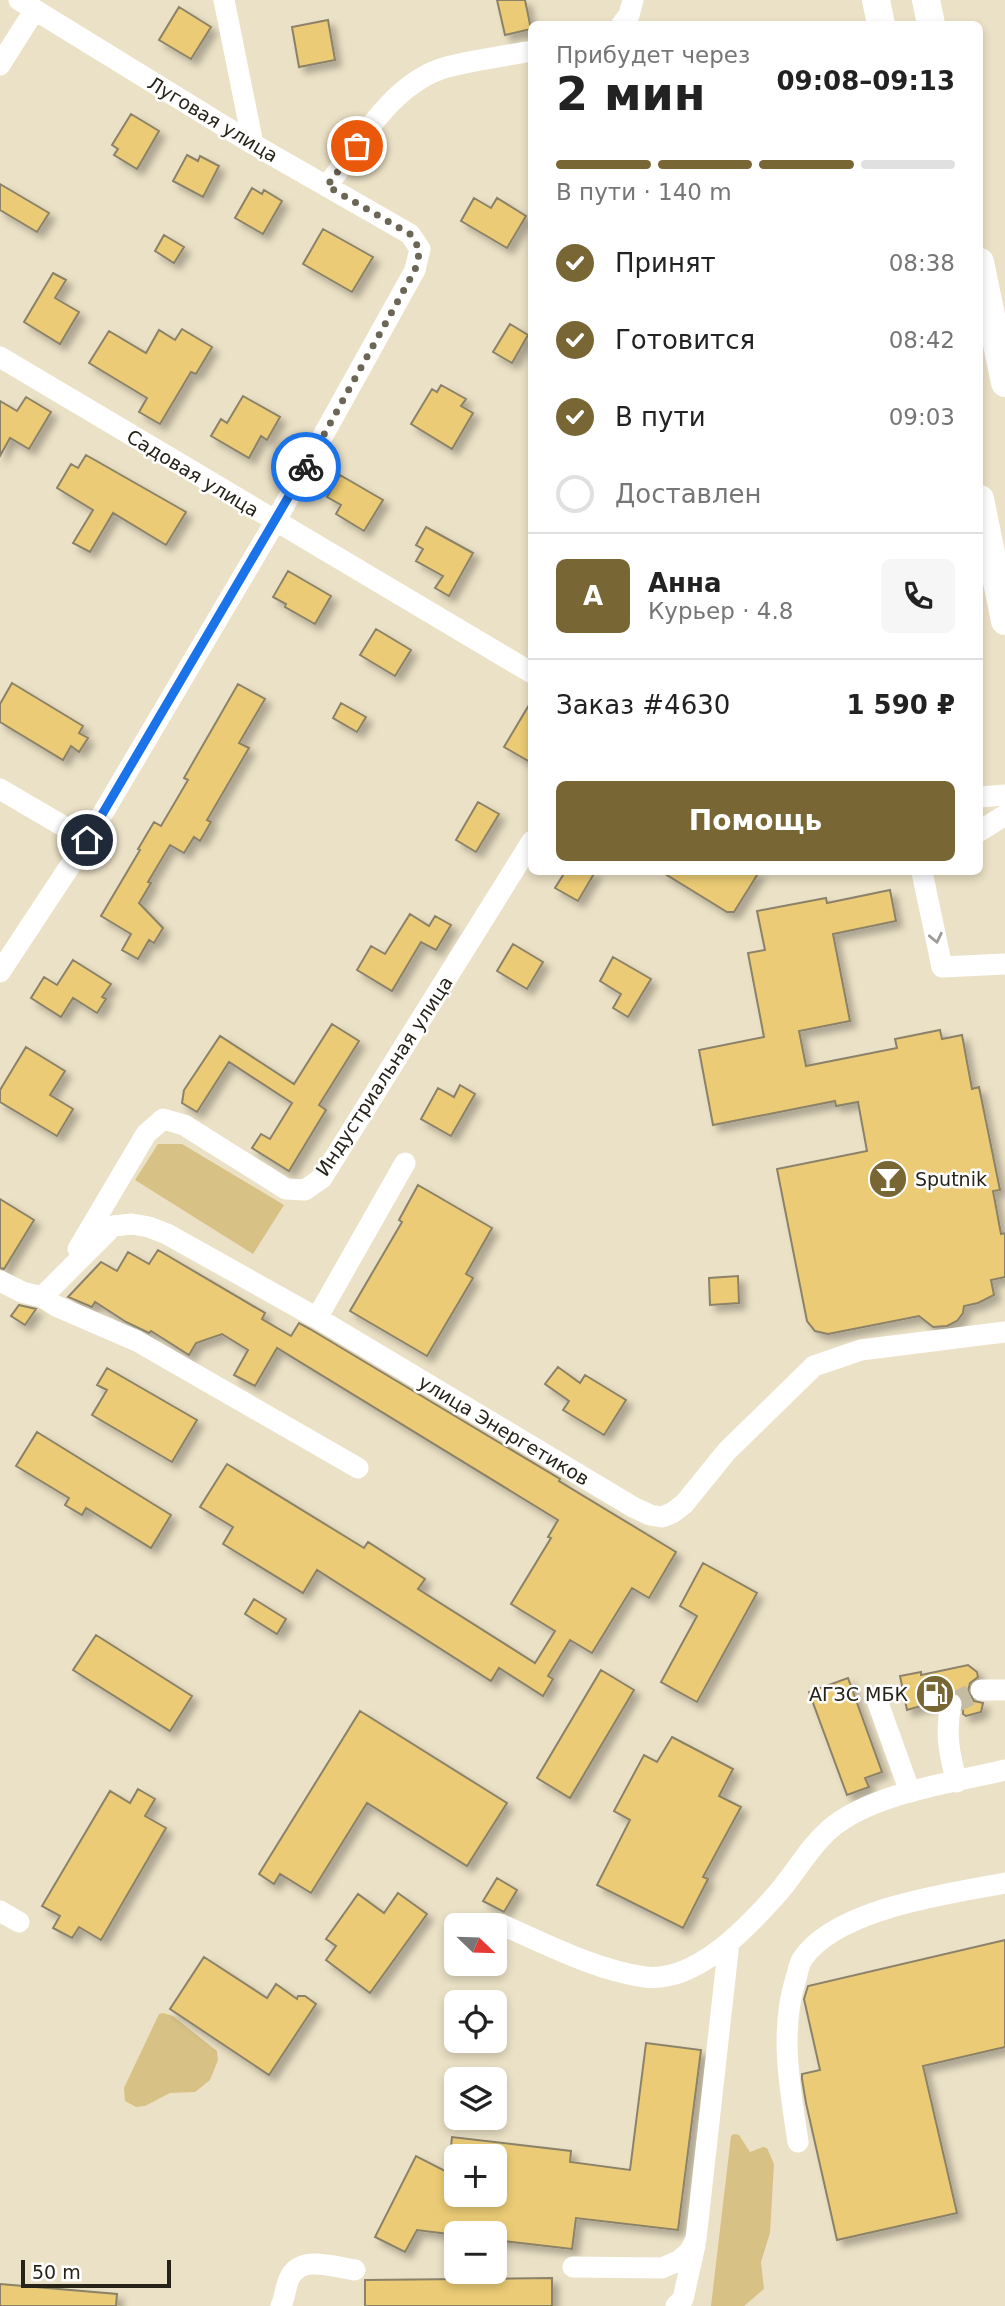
<!DOCTYPE html>
<html lang="ru">
<head>
<meta charset="utf-8">
<style>
	body { margin:0; font-family:"DejaVu Sans",sans-serif; background:#f6f6f6; color:#222; height:100vh; display:flex; flex-direction:column; font-size:26px; white-space:nowrap }
	* { box-sizing:border-box; margin:0 }
	p { font-size:23px; color:#767676 }
	.icon { flex:none; width:38px; height:38px; fill:none; stroke:currentColor; stroke-width:2; stroke-linecap:round; stroke-linejoin:round }
	.map { position:relative; flex:1; overflow:hidden }
	.side { position:absolute; left:528px; top:21px; width:455px; height:854px; display:flex; flex-direction:column; background:#fff; border-radius:10px; box-shadow:0 4px 10px #0003 }
	.side>* { flex:none }
	.needle { width:46px; rotate:113deg }
	.tools { position:absolute; left:444px; top:1913px; display:grid; gap:14px }
	.tools a { display:grid; place-items:center; width:63px; height:63px; border-radius:10px; background:#fff; box-shadow:0 4px 10px #0003; font-size:35px }
	.scale { position:absolute; left:21px; bottom:18px; width:150px; box-sizing:border-box; padding-left:7px; border:4px solid #272319; border-top:0; font-size:19px; line-height:24px; white-space:nowrap; color:#272319; -webkit-text-stroke:5px #fff; paint-order:stroke }
	.pin { position:absolute; display:grid; place-items:center; width:60px; height:60px; color:#fff; margin:-30px; border:4px solid #fff; border-radius:50%; box-shadow:0 2px 7px #0007 }
	.courier { position:absolute; display:grid; place-items:center; width:70px; height:70px; margin:-35px; border:5px solid #1a73e8; border-radius:50%; background:#fff; color:#222; box-shadow:0 2px 9px #0007 }
	.headline em { font-style:normal; font-weight:700 }
	.headline div { display:flex; flex-direction:column-reverse }
	.headline { display:flex; align-items:center; justify-content:space-between; height:119px; padding:0 28px }
	h1 { font-size:46px; font-weight:700; line-height:52px }
	.bar { display:grid; grid-template-columns:repeat(4,1fr); gap:10px 7px; align-content:center; height:84px; padding:0 28px }
	.bar i { height:9px; border-radius:5px; background:#e0e0e0 }
	.bar .selected { background:#786634 }
	.bar p { grid-column:span 4 }
	.line { display:flex; align-items:center; gap:18px; padding:0 28px; border-top:2px solid #e0e0e0 }
	.line div { flex:1 }
	.round { display:grid; place-items:center; flex:none; width:74px; height:74px; border-radius:10px; background:#f6f6f6 }
	ol { padding:0 28px; list-style:none }
	li { display:flex; align-items:center; gap:21px; height:77px }
	li p { margin-inline-start:auto }
	li .icon { padding:7px; border-radius:50%; background:#786634; color:#fff; stroke-width:4 }
	li:last-child { color:#767676 }
	li i { width:38px; height:38px; border:4px solid #e0e0e0; border-radius:50% }
	.button { display:flex; gap:14px; margin-top:auto; padding:14px 28px }
	.button a { flex:1; height:80px; border-radius:10px; background:#786634; color:#fff; font-size:28px; font-weight:700; line-height:80px; text-align:center }
	.map>svg:first-child { display:block }
</style>
</head>
<body>
<div class="map">
<svg width="1005" height="2306" viewBox="0 0 1005 2306">
	<defs>
		<filter id="shadow"><feDropShadow dx="6" dy="6" stdDeviation="3.5" flood-color="#0004"/></filter>
	</defs>
	<rect width="100%" height="100%" fill="#ebe1c6"/>
	<path fill="#d7c185" d="M158 1144H182L284 1205 253 1254 135 1180Z
		M163 2013 173 2016 217 2051 218 2060 210 2080 195 2092 170 2093 145 2106 136 2107 125 2101 124 2088 159 2014Z
		M734 2134 739 2135 750 2152 763 2147 767 2148 774 2164 770 2233 761 2262 764 2289 744 2306H711L731 2136Z"/>
	<path fill="#ebcb74" stroke="#8b8269" stroke-width="2" filter="url(#shadow)" d="M497 0H525L531 29 505 35Z
		M179 7 211 27 191 59 159 40Z
		M328 20 335 60 299 67 292 27Z
		M131 114 159 131 137 169 114 155 118 149 112 145Z
		M187 155 198 161 200 156 219 166 203 197 173 181Z
		M0 184 49 213 37 232 0 210Z
		M252 188 262 194 264 190 282 201 263 234 235 218Z
		M474 198 491 208 497 198 526 216 507 248 461 221Z
		M323 229 373 257 352 292 303 264Z
		M164 235 184 247 174 263 155 251Z
		M53 273 66 280 55 298 79 312 60 344 24 322Z
		M510 324 528 335 512 363 493 352Z
		M182 329 212 347 196 374 191 372 160 424 139 412 147 398 89 363 109 331 146 353 159 330 175 340Z
		M441 385 466 399 461 406 473 413 452 449 411 424 432 389 437 392Z
		M243 396 280 417 267 440 261 436 249 458 211 436 221 419 227 423Z
		M26 397 51 412 29 449 10 438 0 456V401L17 411Z
		M86 455 186 512 166 545 113 513 90 552 73 543 93 510 57 488 71 464 78 468Z
		M340 475 383 500 364 531 336 514 341 505 327 497Z
		M426 527 473 553 449 596 435 588 443 576 416 561 423 549 416 545Z
		M288 571 331 596 315 624 285 607 286 604 273 597Z
		M376 629 411 650 395 676 360 655Z
		M12 683 83 726 79 733 88 738 79 752 71 746 63 760 0 722V704Z
		M238 684 265 699 239 743 249 748 207 820 211 822 200 841 194 837 184 853 170 845 148 882 151 883 139 903 163 928 154 943 149 940 138 959 122 950 131 934 101 916 140 850 138 849 154 822 161 826 188 780 184 778Z
		M532 700V763L504 747Z
		M341 703 366 717 357 732 333 718Z
		M478 802 499 814 476 852 456 840Z
		M565 872H595L578 901 555 888Z
		M662 872H759L734 912H727Z
		M890 890 896 921 833 934 850 1021 799 1031 806 1066 897 1048 895 1039 940 1030 942 1039 962 1035 972 1089 979 1087 1000 1190 993 1191 1001 1234 1005 1233V1277L991 1280 994 1295 978 1303 964 1306 963 1313 957 1321 947 1326 933 1327 919 1316 828 1334 815 1331 807 1321 777 1169 867 1151 858 1102 836 1106 835 1101 713 1125 699 1050 764 1037 748 953 765 950 757 911 826 898 827 903Z
		M410 914 429 926 435 916 451 925 436 950 421 942 392 991 357 970 371 946 385 954Z
		M513 944 543 962 527 989 497 971Z
		M613 957 651 979 628 1017 613 1008 621 994 600 981Z
		M73 960 111 984 102 997 106 999 97 1013 73 998 61 1017 31 998 44 977 57 985Z
		M332 1024 359 1041 319 1105 326 1110 289 1171 252 1148 261 1134 270 1139 292 1103 229 1062 197 1112 182 1103 184 1090 220 1036 294 1084Z
		M26 1047 65 1071 50 1095 73 1109 57 1136 0 1102V1090Z
		M460 1085 475 1094 451 1136 421 1119 438 1088 454 1097Z
		M418 1185 492 1228 466 1274 473 1278 427 1356 350 1311 402 1222 399 1220Z
		M0 1199 34 1220 4 1269 0 1268Z
		M158 1250 265 1313 262 1319 291 1336 299 1323 310 1329 560 1479 559 1481 676 1552 649 1598 632 1588 592 1653 570 1640 548 1676 553 1679 543 1696 499 1668 491 1681 317 1570 303 1593 223 1544 233 1527 200 1507 227 1464 364 1548 368 1542 425 1579 418 1589 535 1663 555 1631 511 1604 551 1538 548 1537 558 1520 277 1348 255 1386 234 1375 248 1350 222 1334 196 1343 189 1355 151 1331 149 1333 126 1322 95 1302 92 1307 68 1297 101 1262 117 1271 128 1252 149 1264Z
		M738 1276 739 1303 710 1305 709 1278Z
		M19 1305 36 1309 25 1325 11 1316Z
		M558 1367 580 1383 585 1375 626 1400 604 1435 563 1410 569 1401 545 1384Z
		M107 1368 197 1420 172 1462 92 1415 107 1390 97 1385Z
		M37 1432 171 1515 151 1548 86 1508 82 1515 65 1505 69 1498 16 1466Z
		M703 1563 757 1593 697 1702 661 1682 697 1616 680 1606Z
		M254 1599 286 1619 277 1634 245 1614Z
		M96 1635 192 1696 170 1731 73 1670Z
		M968 1665 977 1672 978 1677 970 1683 968 1691 974 1701 983 1703 981 1712 966 1716 963 1714V1699L953 1691 941 1695 938 1701 907 1710 900 1676 921 1672V1675Z
		M601 1670 634 1690 570 1798 537 1778Z
		M848 1678 882 1772 865 1778 869 1787 847 1795 809 1692Z
		M360 1711 507 1803 467 1866 367 1803 311 1893 280 1874 274 1884 259 1874Z
		M672 1737 733 1769 719 1796 741 1807 703 1877 708 1879 683 1928 597 1885 630 1820 614 1811 644 1755 657 1762Z
		M138 1789 155 1799 145 1816 166 1828 101 1940 79 1927 72 1938 53 1928 60 1916 42 1906 110 1791 130 1803Z
		M497 1878 517 1890 504 1912 483 1901Z
		M398 1893 427 1914 370 1993 326 1960 336 1946 326 1939 358 1894 384 1913Z
		M1005 1940V2047L923 2066 957 2213 837 2240 806 2103 802 2079V2074L820 2070 804 1999 808 1986Z
		M204 1957 267 1998 276 1984 297 1999 298 1996H305L316 2004 269 2075 170 2009Z
		M646 2043 701 2050 678 2230 576 2218 572 2249 495 2240V2233H457V2235L417 2230 405 2252 375 2237 416 2156 457 2177V2194H495V2156H450L452 2137 571 2151 570 2162 630 2170Z
		M552 2278V2306H365V2280Z
		M0 2284 117 2294 116 2306H0Z"/>
	<g fill="none" stroke-linecap="round" stroke-linejoin="round">
		<path stroke="#c4bba3" stroke-width="21" stroke-dasharray="21 10" stroke-linecap="butt" d="M951 1704 981 1690"/>
		<path stroke="#fff" stroke-width="21" d="M224 0 253 144
			M622 24 629 15 633 0
			M0 65 34 11
			M327 186C359 144 392 82 447 67 475 60 504 56 532 51
			M0 357 532 673
			M0 789 87 840
			M980 797 1005 795
			M980 831 1005 815
			M922 872 942 967 1005 964
			M0 972 87 840 275 522 415 270 420 249 410 234 253 144 19 0
			M78 1249 146 1134 163 1119 184 1125 286 1189 305 1190 322 1178 532 841
			M0 1281 22 1292 42 1297 113 1226 132 1224 149 1227 167 1234 317 1318 633 1507 650 1515 662 1517 672 1513 684 1504 727 1451 814 1366 861 1350 1005 1332
			M42 1297 56 1306 137 1341 358 1468
			M317 1318 405 1163
			M981 1690H1005
			M878 1703 910 1792
			M951 1704C945 1732 949 1754 957 1782
			M0 1911 19 1922
			M500 1924C546 1944 595 1970 645 1977 695 1983 746 1929 776 1895 795 1874 808 1848 830 1829 872 1793 952 1783 1005 1770
			M798 2142C790 2088 779 2031 796 1978 798 1972 799 1963 803 1958 838 1908 948 1894 1005 1883
			M573 2267 662 2268 680 2260 690 2251 696 2239 729 1942
			M281 2306C285 2298 285 2288 289 2279 300 2254 333 2267 355 2270
			M676 2306 683 2299 695 2245"/>
		<path stroke="#fff" stroke-width="28" d="M876 0 881 24
			M926 0 931 24
			M980 262 1005 383
			M980 499 1005 621"/>
	</g>
	<defs><path id="oneway-chevron" d="M-2-3.5L2.5 0L-2 3.5" fill="none" stroke-width="1.6" stroke-linecap="round" stroke-linejoin="round" transform="scale(1.75)"/></defs>
	<use stroke="#9e9c98" href="#oneway-chevron" transform="translate(936 938) rotate(78)"/>
	<g fill="none" stroke-linecap="round" stroke-linejoin="round">
		<path stroke="#6c6656" stroke-width="7" stroke-dasharray="0 12.6" d="M306 467 415 270 420 250 410 234 327 186 357 146"/>
		<path stroke="#1a73e8" stroke-width="9" d="M87 840 306 467"/>
	</g>
	<defs>
		<g id="bar-disc" transform="scale(2.0125)"><circle r="9.5" fill="#786634" stroke="#fff"/><path d="M-6-5H6L.8 .8V4.5H3.5V6h-7V4.5H-.8V.8Z" fill="#fff"/></g>
		<g id="fuel-disc" transform="scale(2.0125)"><circle r="9.5" fill="#786634" stroke="#fff"/><path d="M-5.5-6h7V0h2V4h1.3V-2.5L3-4.5l.8-.8L6-3V5H2.5V1h-1V6h-7ZM-4.2-4.7v3.2H.2V-4.7Z" fill="#fff"/></g>
	</defs>
	<g fill-rule="evenodd">
		<use href="#bar-disc" x="888" y="1179"/>
		<use href="#fuel-disc" x="935" y="1694"/>
	</g>
	<g text-anchor="middle" dominant-baseline="central" stroke-width="5" stroke-linejoin="round" paint-order="stroke">
		<g font-size="19" fill="#272319" stroke="#fff">
			<text transform="translate(213 119) rotate(31)">Луговая улица</text>
			<text transform="translate(193 473) rotate(31)">Садовая улица</text>
			<text transform="translate(384 1076) rotate(-57)">Индустриальная улица</text>
			<text transform="translate(504 1430) rotate(31)">улица Энергетиков</text>
		</g>
		<g font-size="19" fill="#272319" stroke="#fff" text-anchor="start">
			<text x="915" y="1179">Sputnik</text>
			<text x="908" y="1694" text-anchor="end">АГЗС МБК</text>
		</g>
	</g>
</svg>
<div class="tools">
<a><svg class="needle" viewBox="-14 -14 28 28"><path d="M0-13l5 13h-10z" fill="#e53935"/><path d="M0 13l5-13h-10z" fill="#767676"/></svg></a>
<a><svg class="icon" aria-label="locate" viewBox="0 0 24 24"><circle cx="12" cy="12" r="6"/><path d="M12 2v4M12 18v4M2 12h4M18 12h4"/></svg></a>
<a><svg class="icon" aria-label="layers" viewBox="0 0 24 24"><path d="M12 4l9 5-9 5-9-5zM3 14l9 5 9-5"/></svg></a>
<a>+</a>
<a>−</a>
</div>
<div class="scale">50 m</div>
<div class="pin" style="left:357px;top:146px;background:#ea580c"><svg class="icon" aria-label="bag" viewBox="0 0 24 24"><path d="M5 8h14l-1 12H6zM9 8a3 3 0 0 1 6 0"/></svg></div>
<div class="pin" style="left:87px;top:840px;background:#1f2937"><svg class="icon" aria-label="home" viewBox="0 0 24 24"><path d="M3 11l9-7 9 7M6 9v11h12V9"/></svg></div>
<div class="courier" style="left:306px;top:467px"><svg class="icon" aria-label="bike" viewBox="0 0 24 24"><circle cx="6" cy="16" r="4"/><circle cx="18" cy="16" r="4"/><path d="M6 16l4-8h5l3 8M10 8l3 8H6M13 5h3"/></svg></div>
<section class="side">
<div class="headline"><div><h1>2 мин</h1><p>Прибудет через</p></div><em>09:08–09:13</em></div>
<div class="bar"><i class="selected"></i><i class="selected"></i><i class="selected"></i><i></i><p>В пути · 140 m</p></div>
<ol>
<li><svg class="icon" aria-label="check" viewBox="0 0 24 24"><path d="M5 12l5 5 9-10"/></svg>Принят<p>08:38</p></li>
<li><svg class="icon" aria-label="check" viewBox="0 0 24 24"><path d="M5 12l5 5 9-10"/></svg>Готовится<p>08:42</p></li>
<li><svg class="icon" aria-label="check" viewBox="0 0 24 24"><path d="M5 12l5 5 9-10"/></svg>В пути<p>09:03</p></li>
<li><i></i>Доставлен</li>
</ol>
<div class="line" style="height:126px"><b class="round" style="background:#786634;color:#fff">А</b><div><b>Анна</b><p>Курьер · 4.8</p></div><a class="round"><svg class="icon" aria-label="phone" viewBox="0 0 24 24"><path d="M5 4h4l2 5-3 2q2 4 5 5l2-3 5 2v4C11 20 4 13 5 4z"/></svg></a></div>
<div class="line" style="height:91px"><div>Заказ #4630</div><b>1 590 ₽</b></div>
<div class="button"><a>Помощь</a></div>
</section>
</div>
</body>
</html>
